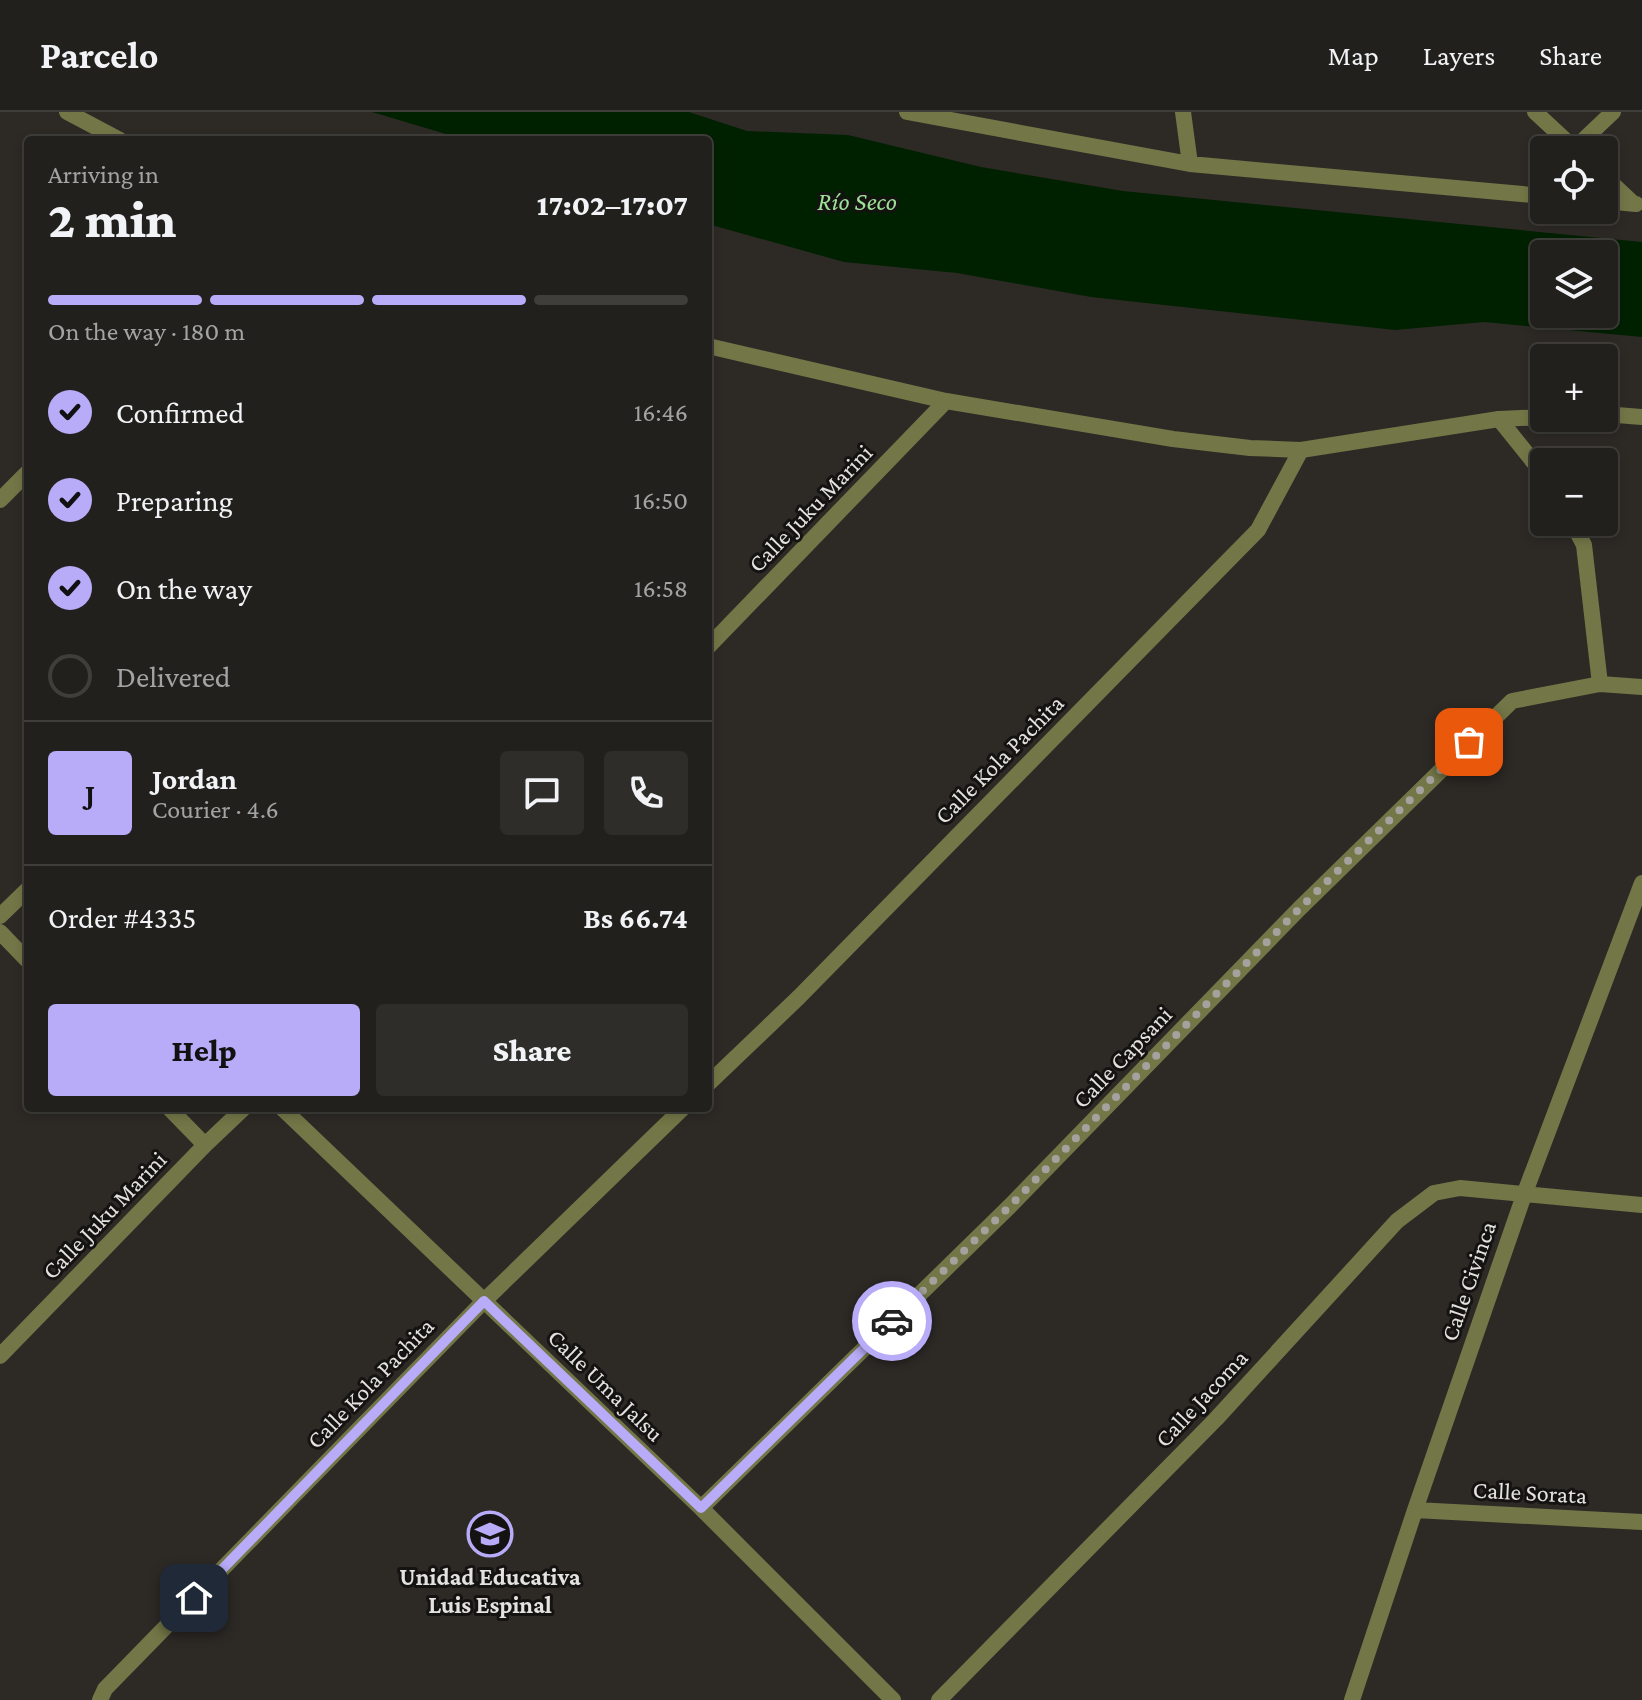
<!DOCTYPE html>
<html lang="en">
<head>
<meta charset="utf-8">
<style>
	body { margin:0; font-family:"Crimson Pro",serif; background:#2e2d29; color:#f1f3f6; height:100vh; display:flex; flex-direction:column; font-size:30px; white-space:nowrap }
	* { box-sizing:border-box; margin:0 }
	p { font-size:26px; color:#a2a3a3 }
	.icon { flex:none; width:44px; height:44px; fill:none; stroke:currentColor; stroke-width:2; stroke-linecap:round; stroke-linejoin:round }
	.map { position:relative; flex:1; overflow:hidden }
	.side { position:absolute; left:24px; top:24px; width:688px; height:976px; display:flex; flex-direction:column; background:#22201c; border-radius:8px; box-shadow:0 4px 12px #0003,0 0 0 2px #3f3e3b }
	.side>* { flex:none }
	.fabs { position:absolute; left:1530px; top:24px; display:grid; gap:16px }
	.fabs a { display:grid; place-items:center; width:88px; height:88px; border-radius:8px; background:#22201c; box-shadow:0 4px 12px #0003,0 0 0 2px #3f3e3b; font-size:40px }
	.pin { position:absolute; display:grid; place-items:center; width:68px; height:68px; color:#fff; margin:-34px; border-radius:16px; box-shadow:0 4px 12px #0006 }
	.courier { position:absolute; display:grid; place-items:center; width:80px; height:80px; margin:-40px; border:6px solid #b8abf7; border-radius:50%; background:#fff; color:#222; box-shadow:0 2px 10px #0007 }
	.headline em { font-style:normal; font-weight:800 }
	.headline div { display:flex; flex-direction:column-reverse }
	.headline { display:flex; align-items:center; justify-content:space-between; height:136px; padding:0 24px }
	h1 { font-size:52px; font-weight:800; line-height:60px }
	.bar { display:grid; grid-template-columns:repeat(4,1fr); gap:12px 8px; align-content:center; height:96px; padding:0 24px }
	.bar i { height:10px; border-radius:6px; background:#3f3e3b }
	.bar .on { background:#b8abf7 }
	.bar p { grid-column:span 4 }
	.line { display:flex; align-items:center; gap:20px; padding:0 24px; border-top:2px solid #3f3e3b }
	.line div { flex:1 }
	.round { display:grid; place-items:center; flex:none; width:84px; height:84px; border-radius:8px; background:#2e2d29 }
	ol { padding:0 24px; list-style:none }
	li { display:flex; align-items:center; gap:24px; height:88px }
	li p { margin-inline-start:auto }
	li .icon { padding:8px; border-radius:50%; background:#b8abf7; color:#111; stroke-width:4 }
	li:last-child { color:#a2a3a3 }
	li i { width:44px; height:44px; border:4px solid #3f3e3b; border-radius:50% }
	.primary-button { display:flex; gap:16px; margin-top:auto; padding:16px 24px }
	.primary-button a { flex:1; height:92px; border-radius:8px; background:#b8abf7; color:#111; font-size:32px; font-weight:800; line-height:92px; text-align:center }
	.primary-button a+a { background:#2e2d29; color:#f1f3f6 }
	header { display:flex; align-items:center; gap:48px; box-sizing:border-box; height:112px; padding:0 40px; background:#22201c; border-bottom:2px solid #3f3e3b }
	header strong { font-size:38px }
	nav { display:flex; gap:44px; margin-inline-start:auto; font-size:28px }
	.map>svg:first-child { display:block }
</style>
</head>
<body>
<header>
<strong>Parcelo</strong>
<nav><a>Map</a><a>Layers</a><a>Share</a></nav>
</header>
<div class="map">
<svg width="1642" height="1588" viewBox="0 0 1642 1588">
	<rect width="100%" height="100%" fill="#2d2a26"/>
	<path fill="#002100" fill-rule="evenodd" d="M372 0H689L747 19 848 23 981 55 1123 79 1642 130V225L1484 210 1395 218 1091 185 957 161 844 150 708 112V28H466ZM1544 142H1604V202H1544Z"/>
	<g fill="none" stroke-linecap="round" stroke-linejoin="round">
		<path stroke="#737747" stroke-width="16" d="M67 0 120 28
			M907 0 1190 52 1544 84
			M1183 0 1190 52
			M1535 0 1576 38
			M1574 37 1613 0
			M1604 64 1634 92
			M1604 89 1636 92
			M708 234 946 289 1173 327 1250 336 1301 338
			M1499 307 1544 363
			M0 388 28 360
			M1572 410 1584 433 1600 572
			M708 535 946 289
			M0 804 28 777
			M0 820 28 849
			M169 996 205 1033
			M282 996 701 1396 893 1588
			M0 1244 205 1033 244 996
			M701 1396 1010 1094 1299 797 1512 589 1600 572 1642 575
			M1415 1398 1642 1410
			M939 1588 1216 1307 1397 1109 1434 1081 1460 1076 1642 1093
			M1352 1588 1415 1398 1524 1083 1642 771"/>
		<path stroke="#737747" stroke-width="16" d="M1604 302 1642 305
			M708 972 799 885 1258 418 1301 338 1499 307 1544 305
			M100 1588 105 1577 484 1189 683 996"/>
	</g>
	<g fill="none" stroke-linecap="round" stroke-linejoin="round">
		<path stroke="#a4a29e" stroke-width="8" stroke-dasharray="0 14.4" d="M892 1209 1010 1094 1299 797 1469 630"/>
		<path stroke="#b8abf7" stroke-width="10" d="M194 1486 484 1189 701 1396 892 1209"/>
	</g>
	<defs>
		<g id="school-ring" transform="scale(2.3)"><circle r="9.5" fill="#141311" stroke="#b8abf7" stroke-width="1.5"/><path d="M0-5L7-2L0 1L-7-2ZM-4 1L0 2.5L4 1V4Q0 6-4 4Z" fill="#b8abf7"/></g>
	</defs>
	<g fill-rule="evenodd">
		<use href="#school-ring" x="490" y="1422"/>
	</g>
	<g text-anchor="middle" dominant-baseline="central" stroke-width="6" stroke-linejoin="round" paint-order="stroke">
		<g font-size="24" fill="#e4e2df" stroke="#141311">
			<text transform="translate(810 396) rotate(-46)">Calle Juku Marini</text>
			<text transform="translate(999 647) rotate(-45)">Calle Kola Pachita</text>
			<text transform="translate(1122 945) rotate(-46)">Calle Capsani</text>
			<text transform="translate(104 1103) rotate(-46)">Calle Juku Marini</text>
			<text transform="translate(1468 1169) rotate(-71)">Calle Civinca</text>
			<text transform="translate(370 1271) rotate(-46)">Calle Kola Pachita</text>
			<text transform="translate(606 1273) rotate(44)">Calle Uma Jalsu</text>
			<text transform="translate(1201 1286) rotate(-47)">Calle Jacoma</text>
			<text transform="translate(1530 1380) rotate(3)">Calle Sorata</text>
		</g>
		<g font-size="24" font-weight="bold" fill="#e4e2df" stroke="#141311">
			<text x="490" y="1464">Unidad Educativa<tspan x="490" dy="28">Luis Espinal</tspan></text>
		</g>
		<g font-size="26" font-style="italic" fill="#9de097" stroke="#141311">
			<text x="857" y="89">Río Seco</text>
		</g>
	</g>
</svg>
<div class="fabs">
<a><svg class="icon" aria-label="locate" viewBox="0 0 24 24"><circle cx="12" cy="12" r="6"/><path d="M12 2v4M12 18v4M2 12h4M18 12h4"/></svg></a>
<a><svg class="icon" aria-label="layers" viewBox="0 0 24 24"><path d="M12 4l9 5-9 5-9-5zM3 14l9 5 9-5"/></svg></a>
<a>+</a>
<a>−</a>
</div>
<div class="pin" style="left:1469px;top:630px;background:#ea580c"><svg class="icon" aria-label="bag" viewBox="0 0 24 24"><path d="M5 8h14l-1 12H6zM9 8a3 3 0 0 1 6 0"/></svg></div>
<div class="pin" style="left:194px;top:1486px;background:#1f2937"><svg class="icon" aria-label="home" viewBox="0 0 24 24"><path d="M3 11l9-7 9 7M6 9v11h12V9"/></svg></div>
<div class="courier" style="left:892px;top:1209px"><svg class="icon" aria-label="car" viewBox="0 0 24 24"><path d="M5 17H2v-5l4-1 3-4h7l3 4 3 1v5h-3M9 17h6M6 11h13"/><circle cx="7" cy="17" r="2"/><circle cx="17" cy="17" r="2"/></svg></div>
<section class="side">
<div class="headline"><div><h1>2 min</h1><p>Arriving in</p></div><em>17:02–17:07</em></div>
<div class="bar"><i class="on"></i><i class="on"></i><i class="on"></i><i></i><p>On the way · 180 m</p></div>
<ol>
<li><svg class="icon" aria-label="check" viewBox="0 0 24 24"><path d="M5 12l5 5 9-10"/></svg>Confirmed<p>16:46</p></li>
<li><svg class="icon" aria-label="check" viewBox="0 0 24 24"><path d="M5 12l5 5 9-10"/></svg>Preparing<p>16:50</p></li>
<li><svg class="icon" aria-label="check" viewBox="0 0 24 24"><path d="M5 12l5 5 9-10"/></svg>On the way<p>16:58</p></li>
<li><i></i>Delivered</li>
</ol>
<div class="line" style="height:144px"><b class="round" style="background:#b8abf7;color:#111">J</b><div><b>Jordan</b><p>Courier · 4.6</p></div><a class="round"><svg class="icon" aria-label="chat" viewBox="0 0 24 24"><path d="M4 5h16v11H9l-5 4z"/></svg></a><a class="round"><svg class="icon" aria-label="phone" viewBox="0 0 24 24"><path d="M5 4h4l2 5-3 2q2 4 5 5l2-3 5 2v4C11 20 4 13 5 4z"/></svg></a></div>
<div class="line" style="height:104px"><div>Order #4335</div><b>Bs 66.74</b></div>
<div class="primary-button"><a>Help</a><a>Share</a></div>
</section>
</div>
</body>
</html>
